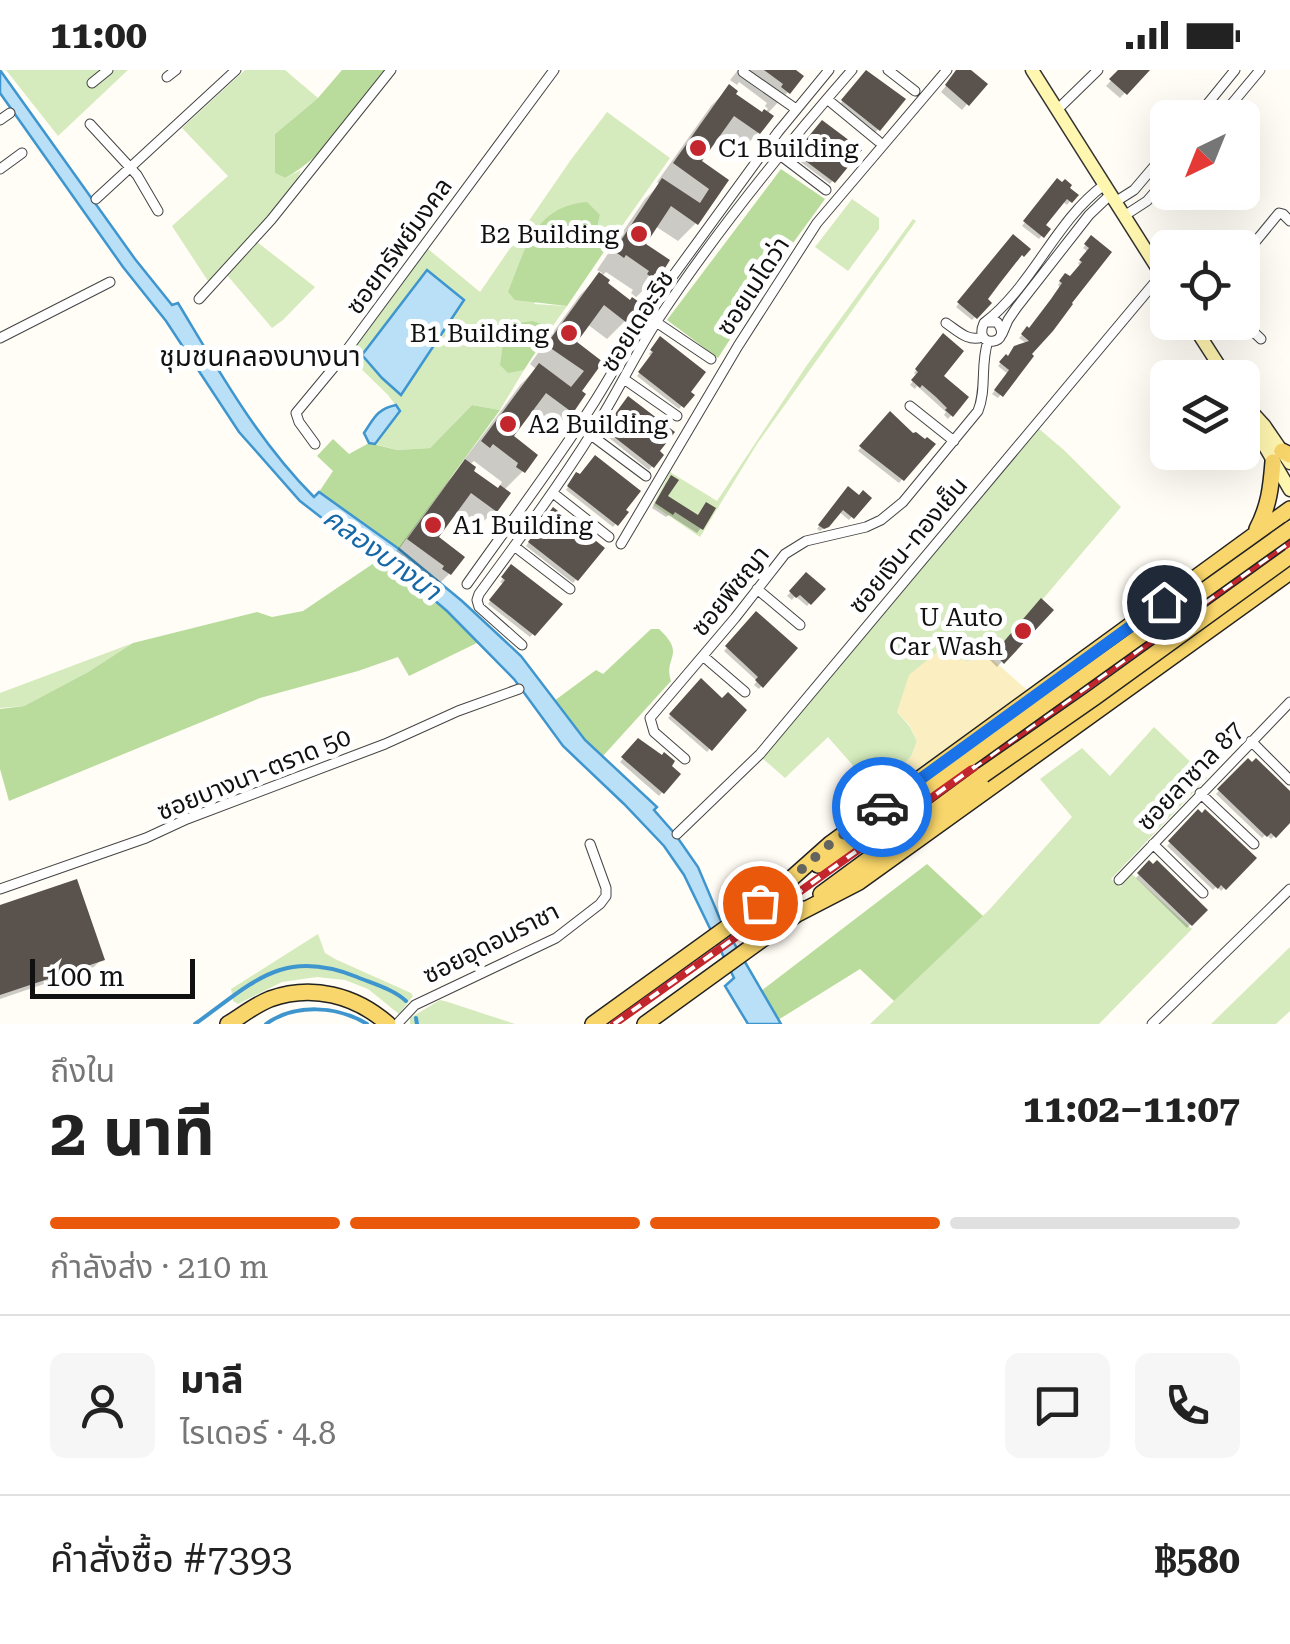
<!DOCTYPE html>
<html lang="th">
<head>
<meta charset="utf-8">
<style>
	body { margin:0; font-family:"Roboto Serif","Noto Sans Thai",serif; background:#f6f6f6; color:#222; height:100vh; display:flex; flex-direction:column; font-size:38px; white-space:nowrap }
	* { box-sizing:border-box; margin:0 }
	p { font-size:32px; color:#767676 }
	.icon { flex:none; width:55px; height:55px; fill:none; stroke:currentColor; stroke-width:2; stroke-linecap:round; stroke-linejoin:round }
	.map { position:relative; height:954px; overflow:hidden }
	.details { display:flex; flex-direction:column; background:#fff; flex:1 }
	.details>* { flex:none }
	.needle { width:65px; rotate:223deg }
	.buttons { position:absolute; left:1150px; top:30px; display:grid; gap:20px }
	.buttons a { display:grid; place-items:center; width:110px; height:110px; border-radius:15px; background:#fff; box-shadow:0 10px 40px #0002; font-size:50px }
	.scale { position:absolute; left:30px; bottom:25px; width:165px; box-sizing:border-box; padding-left:10px; border:5px solid #111; border-top:0; font-size:28px; line-height:35px; white-space:nowrap; color:#111; -webkit-text-stroke:8px #fff; paint-order:stroke }
	.pin { position:absolute; display:grid; place-items:center; width:85px; height:85px; color:#fff; margin:-42px; border:5px solid #fff; border-radius:50%; box-shadow:0 2px 10px #0007 }
	.courier { position:absolute; display:grid; place-items:center; width:100px; height:100px; margin:-50px; border:8px solid #1a73e8; border-radius:50%; background:#fff; color:#222; box-shadow:0 2px 12px #0007 }
	.head em { font-style:normal; font-weight:700 }
	.head div { display:flex; flex-direction:column-reverse }
	.head { display:flex; align-items:center; justify-content:space-between; height:170px; padding:0 50px }
	h1 { font-size:65px; font-weight:700; line-height:75px }
	.bar { display:grid; grid-template-columns:repeat(4,1fr); gap:15px 10px; align-content:center; height:120px; padding:0 50px }
	.bar i { height:12px; border-radius:8px; background:#e0e0e0 }
	.bar .on { background:#ea580c }
	.bar p { grid-column:span 4 }
	.line { display:flex; align-items:center; gap:25px; padding:0 50px; border-top:2px solid #e0e0e0 }
	.line div { flex:1 }
	.round { display:grid; place-items:center; flex:none; width:105px; height:105px; border-radius:15px; background:#f6f6f6 }
	.status { display:flex; justify-content:space-between; align-items:center; height:70px; padding:0 50px; background:#fff; direction:ltr }
	.status svg { height:28px; fill:currentColor }
	.map>svg:first-child { display:block }
</style>
</head>
<body>
<div class="status"><b>11:00</b><svg viewBox="0 0 49 12"><path d="M0 12V9h3v3zM5 12V6h3v6zM10 12V3h3v9zM15 12V0h3v12zM26 1h20v11H26zM47 4h2v5h-2z"/></svg></div>
<div class="map">
<svg width="1290" height="954" viewBox="0 0 1290 954">
	<rect width="100%" height="100%" fill="#fffdf5"/>
	<path fill="#d5ebbd" d="M6 0H128L58 66Z
		M245 0H285L318 28 275 64V103L285 108 301 100 296 114 223 200 208 211 172 156 228 106 182 58Z
		M607 42 670 88 610 173H599L597 159 600 145 534 234 567 236 552 257 533 251 508 302 524 300 500 340 472 335 430 378 397 380 375 374 400 341 388 325 348 286 428 179 480 222 570 91Z
		M852 129 879 148V159L848 201 815 177Z
		M913 149 916 151 757 374 700 467 653 435 670 402 717 431 807 295Z
		M257 172 315 217 283 250 272 258 227 205Z
		M1038 358 1065 381 1121 437 992 589 966 591 937 582 897 642 910 657 917 671 912 685 878 724 828 667 785 708 762 688Z
		M133 573 88 602 24 636 0 638V623Z
		M1154 657 1207 708 1111 809 1120 817 1132 804 1192 859 1099 954H870L990 839 1072 747 1040 709 1082 678 1110 706Z
		M318 864 325 883 335 889 411 923 413 926 399 944 368 919 345 910 317 907 282 912 238 934 233 931 231 919Z
		M1290 877V941L1276 954H1211Z
		M440 930 448 932 515 954H410V948Z"/>
	<path fill="#b9dc9c" d="M342 0H387C360 34 323 89 285 108L275 103V64L318 28Z
		M781 99 825 129 785 184 718 288 667 250Z
		M587 132 600 145 597 159 599 172 610 173 567 236 515 230 508 222C525 180 534 136 587 132Z
		M533 251 552 257 524 300 508 303 500 295 503 274 512 254Z
		M472 335 500 340 399 479 319 422 333 401 317 386 333 369 349 384 369 373 397 380 430 378Z
		M377 491C419 513 446 539 479 572L409 606 398 587 358 601 260 628 9 731 0 699V639L24 636 88 602 133 573 257 542 272 547 303 541Z
		M651 559H659C687 585 663 587 671 611L603 686 585 670 554 631 596 600 603 604Z
		M927 794 983 846 894 931 860 899 778 950 761 921Z"/>
	<path fill="#fbeec1" d="M937 582 966 591 992 589 1028 621 886 721 878 724 912 685 917 671 910 656 897 642 909 605Z"/>
	<path fill="#b9e0f7" stroke="#3f96cf" stroke-width="2.5" d="M0 0 135 189 172 235 178 233C219 301 258 371 314 427L319 422 399 479 462 531 521 586 585 670 657 737 654 740 675 764 698 797 720 849 781 954H748L725 916 734 908 684 805 664 776 624 734 563 676 514 609 447 541 406 506 377 491 300 431 239 362 166 251 123 197 0 23Z
		M427 200 464 230 401 325 382 308 362 285Z
		M396 335 400 341 375 374 369 373 364 363C374 348 377 339 396 335Z"/>
	<path fill="#0003" fill-rule="evenodd" d="M738 0H793L788 22 767 44 758 63 740 81 718 65 699 91 725 110 696 153 678 171 655 156 642 175 655 209 633 230 625 251 607 269 587 254 573 273 600 292 578 322 571 341 553 359 529 342 511 368 523 401 504 420 495 440 477 458 454 442 435 468 449 504 431 522 426 518 428 515 391 488 448 411 467 392 464 390 521 314 536 299 530 294 581 224 602 203 597 200 645 129 660 114 657 112 711 36 729 18 733 25 762 45 768 39 765 36 767 33 739 12 737 15 730 10ZM606 202 633 220 631 223 636 227 630 233 604 213 601 207ZM474 391 502 412 497 421 470 401 469 395Z
		M959 0H967L984 14 962 40 941 22Z
		M1121 0H1146L1120 28 1106 16Z
		M867 2 903 29 875 63 840 34Z
		M822 54 858 80 830 114 794 87Z
		M1057 111 1075 125 1067 135 1062 131 1042 155 1047 160 1039 169 1022 156Z
		M1013 167 1027 179 984 229 989 233 972 250 956 237Z
		M1091 169 1108 182 998 328 992 324 1008 304 998 296 1006 287 1007 288 1027 274 1019 268 1027 260 1029 261 1060 218 1058 215 1062 209 1070 210 1081 196 1078 194 1088 182 1083 178Z
		M943 267 940 306 966 328 948 349 944 345 946 342 917 316 915 319 910 315 917 306 914 303Z
		M661 270 691 325 679 339 637 306 652 287 649 284Z
		M626 332 656 381 661 385 649 400 603 363Z
		M890 345 913 366 932 374 899 413 858 381Z
		M574 408 625 443 613 457 566 420Z
		M667 412 665 427 701 458 697 463 669 445 666 447 652 438Z
		M845 422 859 428H868L849 450 838 441 827 456 820 461 817 459Z
		M550 443 602 478 573 513 526 476Z
		M512 497 559 534 530 567 488 534 503 514 500 512Z
		M806 505 822 519 807 536 795 526 792 530 787 526Z
		M1036 537 1050 540 997 597 990 590Z
		M756 545 795 578 759 619 754 615 757 611 724 581Z
		M701 612 722 631 743 640 707 682 668 648Z
		M639 671 678 704 659 726 620 692Z
		M1248 691 1290 724V751L1271 769 1266 764 1262 768 1216 724Z
		M1198 743 1253 788 1221 821 1217 816 1213 820 1167 776Z
		M1149 794 1204 840 1187 858 1136 808Z
		M0 838 102 889 94 897 0 929Z"/>
	<g fill="none" stroke-linecap="round" stroke-linejoin="round">
		<path stroke="#3f96cf" stroke-width="4" d="M416 948 417 954
			M195 954C253 913 282 877 357 907 374 914 393 919 406 931
			M266 954C295 933 338 936 367 954"/>
	</g>
	<path fill="#5a524d" d="M764 0H796L804 6 790 24 781 17 783 14Z
		M866 0 906 29 880 61 841 30Z
		M956 0H971L988 14 969 36 945 15Z
		M1118 0H1150L1127 25 1109 9Z
		M729 14 738 21 736 24 762 42 764 39 774 46 760 64 734 46 702 91 729 110 698 155 671 136 646 174 670 190 657 211 647 204 649 201 626 185 624 188 614 181 662 108 700 133 709 119 673 93Z
		M822 50 862 80 835 113 795 83Z
		M1057 108 1062 112 1065 109 1072 115 1070 118 1079 125 1072 133 1067 129 1046 155 1051 159 1044 168 1023 151Z
		M1013 164 1031 179 1024 187 1022 185 1000 213 988 229 992 233 977 249 957 232Z
		M1091 165 1112 182 1072 233 1073 234 1053 261 1032 284 1034 286 1031 290 1003 327 994 320 1009 300 999 292 1006 284 1008 286 1014 276 1029 271 1021 264 1027 256 1029 258 1051 229 1062 213 1059 211 1065 203 1070 206 1082 192 1079 190 1089 178 1084 174Z
		M599 202 610 210 608 213 630 230 632 227 642 234 627 253 604 235 577 272 603 292 582 321 586 324 573 343 546 323 514 366 538 385 525 403 516 397 518 393 493 374 490 378 481 371 539 293 571 317 584 301 546 275Z
		M943 263 964 281 944 306 969 327 953 347 945 340 947 338 936 327 922 315 920 318 911 310 918 302 915 299Z
		M660 266 706 302 691 322 695 325 684 338 638 302 653 282 650 280Z
		M628 326 675 362 660 381 664 385 654 398 604 359Z
		M890 341 913 363 916 362 925 369 927 367 936 374 904 411 859 376Z
		M595 385 641 421 626 440 629 442 618 456 567 416 576 402 580 404Z
		M465 389 476 397 474 401 498 418 500 415 511 423 497 442 471 423 439 467 465 487 451 505 442 499 444 496 407 469Z
		M671 405 679 410 668 426 698 445 706 432 716 438 703 460 675 442 673 445 655 433Z
		M848 416 859 425 863 420 872 428 854 449 843 440 829 457 824 459 818 455Z
		M553 437 605 478 578 511 528 472Z
		M511 494 563 534 535 566 489 530 505 510 501 507Z
		M806 502 826 519 811 535 800 525 796 528 789 521Z
		M1041 528 1054 540 1004 594 994 583Z
		M756 541 798 578 763 618 755 610 758 607 725 576Z
		M701 608 722 628 728 622 747 640 712 681 669 644Z
		M638 668 662 685 664 682 675 691 672 696 681 704 664 724 621 687Z
		M1248 688 1252 692 1256 688 1290 721V753L1276 768 1271 763 1267 767 1217 719Z
		M1198 739 1202 743 1205 739 1257 788 1226 820 1221 815 1218 819 1168 771Z
		M1149 790 1153 794 1157 790 1208 840 1192 856 1137 803Z
		M77 809 105 890 0 925V835Z"/>
	<g fill="none" stroke-linecap="round" stroke-linejoin="round">
		<g stroke="#444" stroke-width="11">
			<path id="street" d="M888 0 915 21
				M743 2 796 39
				M167 7 176 0
				M92 13 108 0
				M827 29 878 71
				M1057 40 1098 0
				M1196 48 1235 0
				M1220 48 1260 0
				M0 50 10 43
				M90 54 137 105 158 141
				M780 85 826 120
				M0 99 22 83
				M96 129 236 0
				M1115 132 1134 120 1168 80
				M1124 146 1147 131 1168 107
				M1242 188 1279 143 1283 144 1290 151
				M199 229 271 150 391 0
				M1242 251 1261 269
				M656 252 711 289
				M987 252H997C1015 275 972 280 984 253 1033 216 1055 151 1104 115
				M946 253C958 261 968 272 982 267
				M1002 264 1008 250 1017 237 1089 145 1110 125
				M0 268 110 212
				M624 309 677 346
				M910 336 954 371
				M591 365 646 406
				M315 374 299 352 296 343 335 296 554 0
				M553 423 609 467
				M621 474 738 276 817 153 947 0
				M514 476 570 519
				M467 514C510 453 555 394 595 331 617 296 636 260 659 225L778 62 829 0
				M757 519 800 555
				M522 575 479 537 477 530 479 524C518 471 558 417 593 361 617 324 635 284 659 248 717 160 783 79 852 0
				M703 586 745 622
				M1251 671 1290 710
				M685 689 654 662 650 648 735 548 785 484 806 471 866 457 881 450 903 432 978 341C987 319 980 294 988 271
				M1200 723 1254 774
				M677 764 760 684 1161 205
				M1153 774 1203 823
				M1119 810 1290 632
				M0 819 146 768 187 749 385 674 458 641 519 619
				M397 954 415 935 556 868 600 834 606 826V818L590 774
				M1152 954 1290 819"/>
		</g>
		<g stroke="#333" stroke-width="15">
			<path id="secondary" d="M1032 0 1168 215
				M1191 252 1227 308
				M1242 331 1264 375 1290 420
				M1253 343 1264 355 1290 393"/>
		</g>
		<g stroke="#222" stroke-width="18">
			<path id="primary" d="M1282 381 1290 385
				M1257 459C1269 436 1271 417 1273 392
				M818 795 970 688
				M784 815 830 774 1290 439
				M821 824 983 705
				M799 843 859 812 1290 502
				M228 954C241 946 255 935 270 929 312 914 355 925 388 954
				M593 954 790 812
				M645 954 804 839"/>
		</g>
		<use href="#street" stroke="#fff" stroke-width="9"/>
		<use href="#secondary" stroke="#fff6b0" stroke-width="12"/>
		<use href="#primary" stroke="#f9d66b" stroke-width="15"/>
		<g stroke="#c4262e" stroke-width="8">
			<path id="rail" d="M614 954 1290 472"/>
		</g>
		<use href="#rail" stroke="#fff" stroke-width="4" stroke-dasharray="11" stroke-linecap="butt"/>
		<g stroke="#222" stroke-width="18" stroke-linecap="butt">
			<path id="primary-bridge" d="M970 688 1290 459
				M983 705 1095 627 1290 486"/>
		</g>
		<use href="#primary-bridge" stroke="#f9d66b" stroke-width="15"/>
	</g>
	<g fill="none" stroke-linecap="round" stroke-linejoin="round">
		<path stroke="#646461" stroke-width="10" stroke-dasharray="0 18" d="M760 833 784 815 830 774 882 737"/>
		<path stroke="#1a73e8" stroke-width="12" d="M882 737 1164 532"/>
	</g>
	<g fill="#c4262e" stroke="#fff" stroke-width="4">
		<circle cx="698" cy="78" r="10"/>
		<circle cx="639" cy="164" r="10"/>
		<circle cx="569" cy="263" r="10"/>
		<circle cx="508" cy="354" r="10"/>
		<circle cx="433" cy="455" r="10"/>
		<circle cx="1023" cy="561" r="10"/>
	</g>
	<g text-anchor="middle" dominant-baseline="central" stroke-width="10" stroke-linejoin="round" paint-order="stroke">
		<g font-size="25" fill="#111" stroke="#fff" text-anchor="start">
			<text x="718" y="78">C1 Building</text>
			<text x="619" y="164" text-anchor="end">B2 Building</text>
			<text x="549" y="263" text-anchor="end">B1 Building</text>
			<text x="528" y="354">A2 Building</text>
			<text x="453" y="455">A1 Building</text>
			<text x="1003" y="547" text-anchor="end">U Auto<tspan x="1003" dy="29">Car Wash</tspan></text>
		</g>
		<g font-size="25" fill="#111" stroke="#fff">
			<text transform="translate(399 176) rotate(-54)">ซอยทรัพย์มงคล</text>
			<text transform="translate(753 216) rotate(-57)">ซอยเมโดว่า</text>
			<text transform="translate(637 251) rotate(-58)">ซอยเดอะริช</text>
			<text transform="translate(908 475) rotate(-50)">ซอยเงิน-ทองเย็น</text>
			<text transform="translate(730 521) rotate(-51)">ซอยพิชญา</text>
			<text transform="translate(254 704) rotate(-22)">ซอยบางนา-ตราด 50</text>
			<text transform="translate(1190 706) rotate(-46)">ซอยลาซาล 87</text>
			<text transform="translate(491 873) rotate(-27)">ซอยอุดอนราชา</text>
		</g>
		<g font-size="28" fill="#111" stroke="#fff">
			<text x="260" y="286">ชุมชนคลองบางนา</text>
		</g>
		<g font-size="28" font-style="italic" fill="#1768a6" stroke="#fff">
			<text transform="translate(382 484) rotate(36)">คลองบางนา</text>
		</g>
	</g>
</svg>
<div class="buttons">
<a><svg class="needle" viewBox="-14 -14 28 28"><path d="M0-13l5 13h-10z" fill="#e53935"/><path d="M0 13l5-13h-10z" fill="#767676"/></svg></a>
<a><svg class="icon" aria-label="locate" viewBox="0 0 24 24"><circle cx="12" cy="12" r="6"/><path d="M12 2v4M12 18v4M2 12h4M18 12h4"/></svg></a>
<a><svg class="icon" aria-label="layers" viewBox="0 0 24 24"><path d="M12 4l9 5-9 5-9-5zM3 14l9 5 9-5"/></svg></a>
</div>
<div class="scale">100 m</div>
<div class="pin" style="left:760px;top:833px;background:#ea580c"><svg class="icon" aria-label="bag" viewBox="0 0 24 24"><path d="M5 8h14l-1 12H6zM9 8a3 3 0 0 1 6 0"/></svg></div>
<div class="pin" style="left:1164px;top:532px;background:#1f2937"><svg class="icon" aria-label="home" viewBox="0 0 24 24"><path d="M3 11l9-7 9 7M6 9v11h12V9"/></svg></div>
<div class="courier" style="left:882px;top:737px"><svg class="icon" aria-label="car" viewBox="0 0 24 24"><path d="M5 17H2v-5l4-1 3-4h7l3 4 3 1v5h-3M9 17h6M6 11h13"/><circle cx="7" cy="17" r="2"/><circle cx="17" cy="17" r="2"/></svg></div>
</div>
<section class="details">
<div class="head"><div><h1>2 นาที</h1><p>ถึงใน</p></div><em>11:02–11:07</em></div>
<div class="bar"><i class="on"></i><i class="on"></i><i class="on"></i><i></i><p>กำลังส่ง · 210 m</p></div>
<div class="line" style="height:180px"><a class="round"><svg class="icon" aria-label="person" viewBox="0 0 24 24"><circle cx="12" cy="8" r="4"/><path d="M4 21q1-7 8-7t8 7"/></svg></a><div><b>มาลี</b><p>ไรเดอร์ · 4.8</p></div><a class="round"><svg class="icon" aria-label="chat" viewBox="0 0 24 24"><path d="M4 5h16v11H9l-5 4z"/></svg></a><a class="round"><svg class="icon" aria-label="phone" viewBox="0 0 24 24"><path d="M5 4h4l2 5-3 2q2 4 5 5l2-3 5 2v4C11 20 4 13 5 4z"/></svg></a></div>
<div class="line" style="height:130px"><div>คำสั่งซื้อ #7393</div><b>฿580</b></div>
</section>
</body>
</html>
